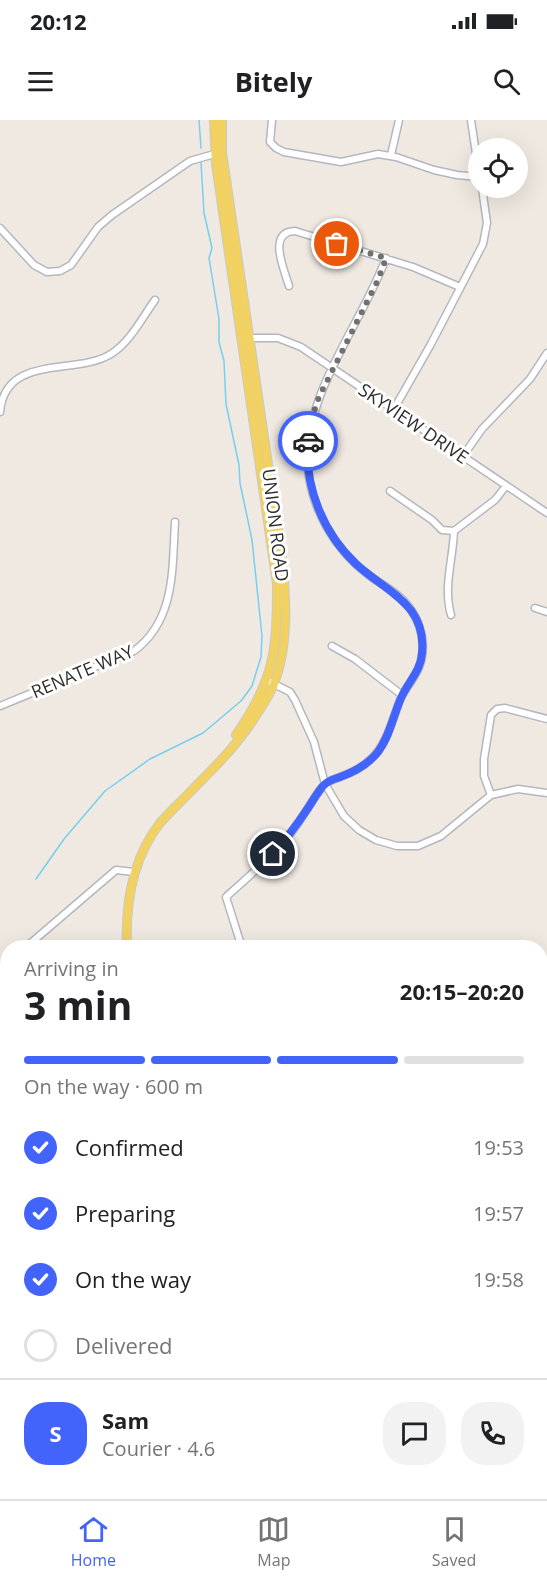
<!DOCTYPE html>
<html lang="en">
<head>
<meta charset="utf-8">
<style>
	body { margin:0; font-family:"Open Sans",sans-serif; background:#f2f2f2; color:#202124; height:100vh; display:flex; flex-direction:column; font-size:22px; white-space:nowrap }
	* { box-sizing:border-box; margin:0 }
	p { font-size:20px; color:#757577 }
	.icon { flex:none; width:33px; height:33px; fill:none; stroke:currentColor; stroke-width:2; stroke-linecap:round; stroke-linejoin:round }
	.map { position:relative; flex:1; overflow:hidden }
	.details { position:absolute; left:0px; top:820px; width:548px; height:560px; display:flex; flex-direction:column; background:#fff; border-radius:24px 24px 0 0; box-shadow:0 6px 24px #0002 }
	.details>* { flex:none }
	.buttons { position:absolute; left:468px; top:18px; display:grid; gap:12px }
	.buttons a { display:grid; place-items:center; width:60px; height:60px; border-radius:50%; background:#fff; box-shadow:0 6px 24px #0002; font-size:30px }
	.pin { position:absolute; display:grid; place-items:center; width:51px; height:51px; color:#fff; margin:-26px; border:3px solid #fff; border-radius:50%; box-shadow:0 2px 6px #0007 }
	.courier { position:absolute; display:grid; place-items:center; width:60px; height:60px; margin:-30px; border:4px solid #4264fb; border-radius:50%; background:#fff; color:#222; box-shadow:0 2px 8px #0007 }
	.overview em { font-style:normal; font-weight:700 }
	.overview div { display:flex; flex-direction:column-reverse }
	.overview { display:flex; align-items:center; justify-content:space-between; height:102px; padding:0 24px }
	h1 { font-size:39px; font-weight:700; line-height:45px }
	.bar { display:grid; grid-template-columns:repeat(4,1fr); gap:9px 6px; align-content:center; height:72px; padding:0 24px }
	.bar i { height:8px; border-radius:4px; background:#e0e0e0 }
	.bar .current { background:#4264fb }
	.bar p { grid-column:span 4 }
	.line { display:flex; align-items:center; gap:15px; padding:0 24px; border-top:2px solid #e0e0e0 }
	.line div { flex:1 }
	.round { display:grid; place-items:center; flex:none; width:63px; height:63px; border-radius:24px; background:#f2f2f2 }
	ol { padding:0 24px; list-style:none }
	li { display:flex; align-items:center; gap:18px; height:66px }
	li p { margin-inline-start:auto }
	li .icon { padding:6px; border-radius:50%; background:#4264fb; color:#fff; stroke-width:4 }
	li:last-child { color:#757577 }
	li i { width:33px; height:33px; border:3px solid #e0e0e0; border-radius:50% }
	.status { display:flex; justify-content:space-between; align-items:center; height:42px; padding:0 30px; background:#fff; direction:ltr }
	.status svg { height:16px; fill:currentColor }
	header { display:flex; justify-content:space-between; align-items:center; height:78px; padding:0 24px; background:#fff; font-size:27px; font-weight:700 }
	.tabs { display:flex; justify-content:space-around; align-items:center; height:84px; border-top:2px solid #e0e0e0; background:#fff; font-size:16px; color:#757577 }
	.tabs a { display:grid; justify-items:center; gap:3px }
	.tabs .current { color:#4264fb }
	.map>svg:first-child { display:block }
</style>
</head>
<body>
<div class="status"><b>20:12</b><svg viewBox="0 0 49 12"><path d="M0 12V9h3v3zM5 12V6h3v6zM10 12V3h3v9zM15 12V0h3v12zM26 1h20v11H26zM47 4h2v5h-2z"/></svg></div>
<header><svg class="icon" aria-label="menu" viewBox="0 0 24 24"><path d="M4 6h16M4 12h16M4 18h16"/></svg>Bitely<svg class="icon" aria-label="search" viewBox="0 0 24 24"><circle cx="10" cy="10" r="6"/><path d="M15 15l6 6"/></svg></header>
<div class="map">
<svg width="547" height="1379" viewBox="0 0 547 1379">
	<rect width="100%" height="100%" fill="#efe9e1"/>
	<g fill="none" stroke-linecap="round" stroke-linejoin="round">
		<path stroke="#75cff0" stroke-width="1.5" d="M199 0 201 28
			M36 759 64 719 105 671 150 639 203 613 241 581 252 566 261 537 262 516 252 420 240 363 239 345 226 284 224 241 219 222V199L209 138 212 128 204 93 201 42
			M540 1077 547 1072
			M0 1353 8 1352"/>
		<g stroke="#b4b7c1" stroke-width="9">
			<path id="minor" d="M272 0 270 22 276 28 284 32 341 42 378 34 396 37 434 50 457 55 478 57
				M471 0 478 47
				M391 35 399 0
				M0 108 34 145 47 152 60 151 71 145 98 107 112 95 190 41 218 33
				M289 166C284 149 267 112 295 111L413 147 460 167
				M246 218H278L301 227 547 393
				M394 289 431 224 483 124 487 103 482 68
				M0 292C5 233 76 256 111 234 130 222 142 198 155 180
				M463 336 482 309 530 259 547 233
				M390 371 432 400 442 410 454 411 495 380 506 366
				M535 488 547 492
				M451 495C443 467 453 440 454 411
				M332 526 355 539 402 575
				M270 562 290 572 295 580 314 622 325 664 344 696 359 710 376 720 397 726H418L441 716 491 675 518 669 547 673
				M0 586 134 531C176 500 172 448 175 402
				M491 675 484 656V639L491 595 497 589 505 588 547 599
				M25 828 116 750 134 752
				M242 828 226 777C248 757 271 738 290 714 303 699 311 680 324 665 329 660 334 660 340 657 351 653 363 647 371 639 388 623 392 599 401 578 406 567 415 558 419 547 428 524 420 497 403 480 393 470 381 464 370 456 336 431 312 391 308 349 302 274 361 206 386 138
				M0 847 8 842
				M540 858 547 848
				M0 1061 8 1063
				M0 1170 8 1163
				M540 1196 547 1180
				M0 1292 8 1294
				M5 1370 4 1362 8 1355
				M159 1372 180 1379
				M488 1372 501 1379
				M187 1379 189 1372"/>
		</g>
		<g stroke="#c9c9c9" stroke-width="10">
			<path id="major" d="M214 0 216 44 277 464C277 530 275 559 236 615
				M127 828C125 783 132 739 160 703 170 691 182 681 192 670 215 647 238 624 255 597 262 586 271 574 275 561 289 523 286 478 282 439L222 32V0
				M0 1370 19 1379
				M256 1372V1379"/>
		</g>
		<use href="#minor" stroke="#fff" stroke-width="6"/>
		<use href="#major" stroke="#f2d163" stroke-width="8"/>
	</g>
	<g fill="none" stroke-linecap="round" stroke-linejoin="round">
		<path stroke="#726f6d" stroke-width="6" stroke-dasharray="0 10.8" d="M308 321 314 292 319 277 378 160 386 138 337 124"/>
		<path stroke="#4264fb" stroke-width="8" d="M273 734C285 720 296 706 306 691 312 683 317 672 324 665 329 660 335 659 340 657 354 652 369 643 378 632 390 616 393 596 401 578 408 562 421 551 422 533 427 484 385 471 356 444 323 413 304 366 308 321"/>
	</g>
	<g text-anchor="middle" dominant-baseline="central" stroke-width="6" stroke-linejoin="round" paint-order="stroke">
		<g font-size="18" fill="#2e2e2e" stroke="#fff">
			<text transform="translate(414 303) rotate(34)">SKYVIEW DRIVE</text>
			<text transform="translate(276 405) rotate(83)">UNION ROAD</text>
			<text transform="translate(82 551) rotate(-23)">RENATE WAY</text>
		</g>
	</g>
</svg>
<div class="buttons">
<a><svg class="icon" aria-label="locate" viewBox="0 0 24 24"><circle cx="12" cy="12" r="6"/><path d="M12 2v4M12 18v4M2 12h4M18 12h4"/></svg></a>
</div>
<div class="pin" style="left:337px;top:124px;background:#ea580c"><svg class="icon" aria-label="bag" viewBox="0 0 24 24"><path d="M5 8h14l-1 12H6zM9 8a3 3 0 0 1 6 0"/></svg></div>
<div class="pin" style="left:273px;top:734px;background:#1f2937"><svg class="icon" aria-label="home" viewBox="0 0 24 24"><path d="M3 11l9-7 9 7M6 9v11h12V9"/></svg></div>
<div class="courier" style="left:308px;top:321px"><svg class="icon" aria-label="car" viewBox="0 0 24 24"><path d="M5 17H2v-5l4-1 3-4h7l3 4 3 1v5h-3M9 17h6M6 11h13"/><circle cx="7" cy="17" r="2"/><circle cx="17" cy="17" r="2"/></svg></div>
<section class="details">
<div class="overview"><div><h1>3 min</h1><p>Arriving in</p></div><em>20:15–20:20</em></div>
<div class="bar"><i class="current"></i><i class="current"></i><i class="current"></i><i></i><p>On the way · 600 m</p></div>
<ol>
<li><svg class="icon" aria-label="check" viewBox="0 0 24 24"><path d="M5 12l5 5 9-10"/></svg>Confirmed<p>19:53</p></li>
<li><svg class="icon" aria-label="check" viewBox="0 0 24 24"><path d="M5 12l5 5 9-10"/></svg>Preparing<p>19:57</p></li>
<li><svg class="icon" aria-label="check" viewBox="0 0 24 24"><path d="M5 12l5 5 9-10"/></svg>On the way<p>19:58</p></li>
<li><i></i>Delivered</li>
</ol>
<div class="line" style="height:108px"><b class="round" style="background:#4264fb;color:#fff">S</b><div><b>Sam</b><p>Courier · 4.6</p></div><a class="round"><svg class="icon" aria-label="chat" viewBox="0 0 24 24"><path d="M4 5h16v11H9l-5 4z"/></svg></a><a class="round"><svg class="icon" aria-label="phone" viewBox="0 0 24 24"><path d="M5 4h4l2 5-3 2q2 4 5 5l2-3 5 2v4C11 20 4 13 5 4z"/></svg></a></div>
</section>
</div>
<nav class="tabs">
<a class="current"><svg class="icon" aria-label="home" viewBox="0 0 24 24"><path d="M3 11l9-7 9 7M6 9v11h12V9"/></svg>Home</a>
<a><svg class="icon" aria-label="map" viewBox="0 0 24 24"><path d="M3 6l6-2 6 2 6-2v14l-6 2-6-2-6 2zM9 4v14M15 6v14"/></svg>Map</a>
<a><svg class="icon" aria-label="saved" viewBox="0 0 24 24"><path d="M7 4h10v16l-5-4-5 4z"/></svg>Saved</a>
</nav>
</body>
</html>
